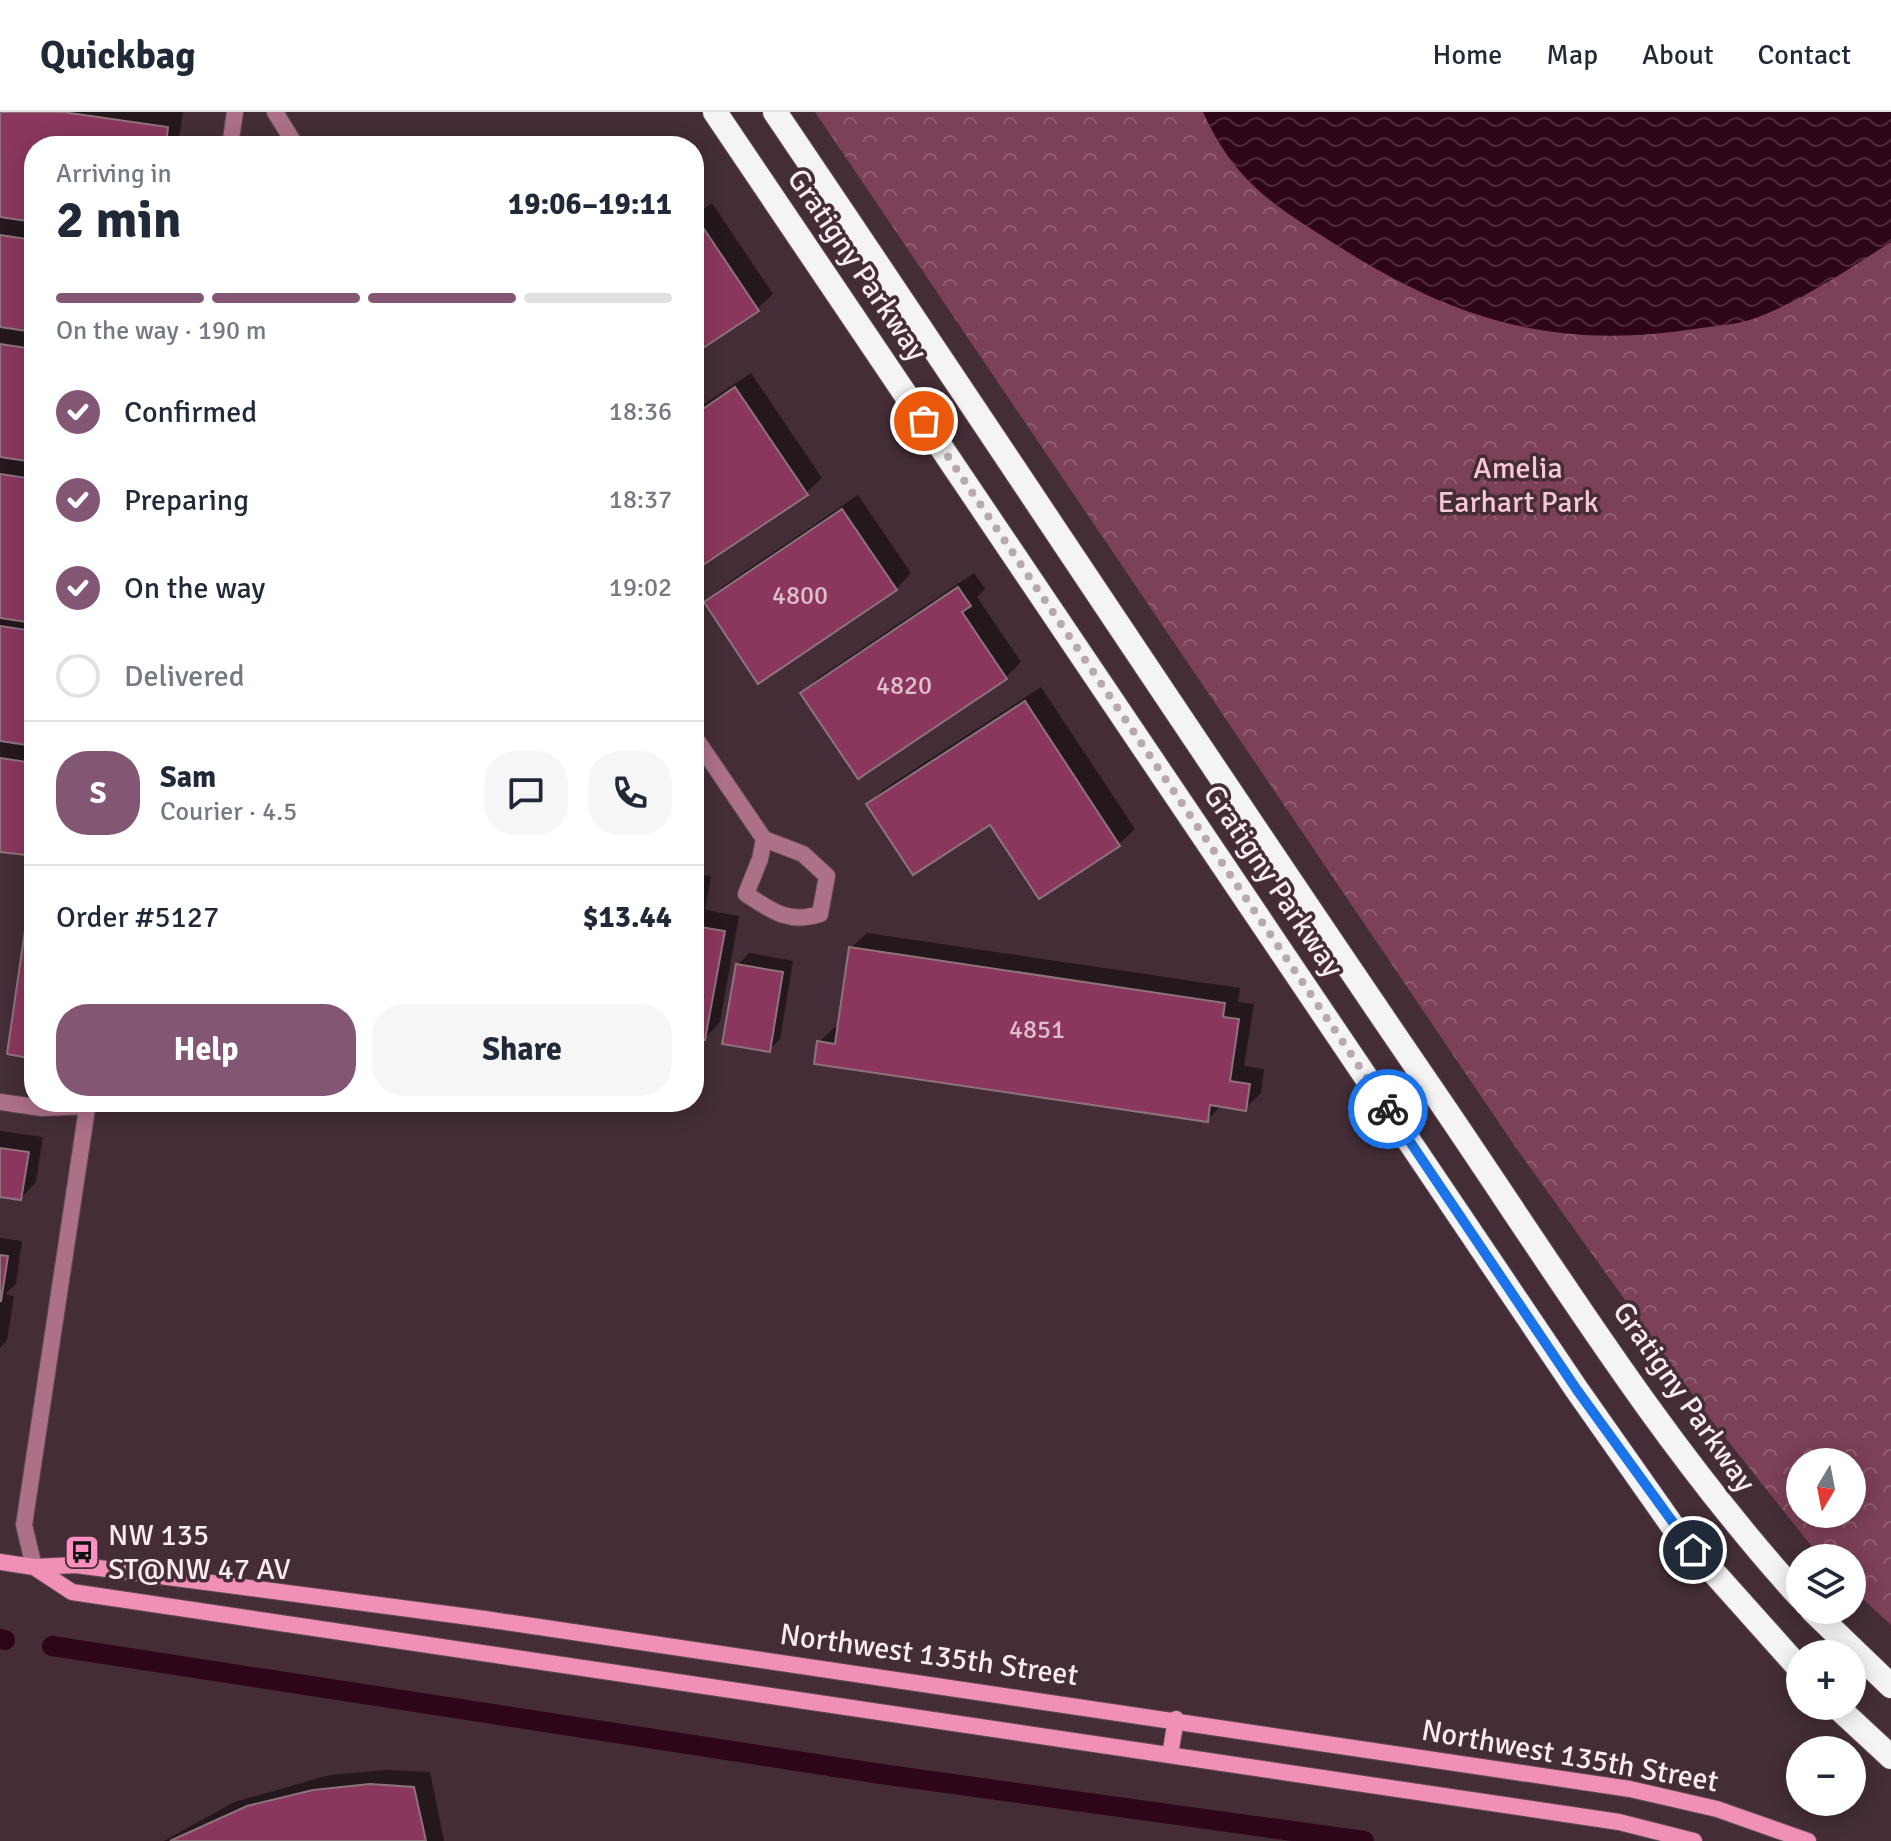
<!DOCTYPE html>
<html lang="en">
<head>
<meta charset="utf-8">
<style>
	body { margin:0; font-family:Signika,sans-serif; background:#f6f6f7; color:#1f2937; height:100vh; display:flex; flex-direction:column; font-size:30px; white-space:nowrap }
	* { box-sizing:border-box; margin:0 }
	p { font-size:26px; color:#747a83 }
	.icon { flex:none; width:44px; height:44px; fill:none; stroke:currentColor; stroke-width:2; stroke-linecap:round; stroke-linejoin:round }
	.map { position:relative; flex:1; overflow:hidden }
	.sheet { position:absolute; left:24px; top:24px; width:680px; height:976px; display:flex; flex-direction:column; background:#fff; border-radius:32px; box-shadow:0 4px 20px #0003 }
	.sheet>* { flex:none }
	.needle { width:52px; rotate:190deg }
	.fabs { position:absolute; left:1786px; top:1336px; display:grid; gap:16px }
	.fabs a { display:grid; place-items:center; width:80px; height:80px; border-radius:50%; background:#fff; box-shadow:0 4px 20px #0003; font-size:40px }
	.pin { position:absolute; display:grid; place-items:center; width:68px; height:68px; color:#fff; margin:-34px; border:4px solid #fff; border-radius:50%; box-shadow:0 2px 8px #0007 }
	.courier { position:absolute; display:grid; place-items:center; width:80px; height:80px; margin:-40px; border:6px solid #1a73e8; border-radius:50%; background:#fff; color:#222; box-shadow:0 2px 10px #0007 }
	.overview em { font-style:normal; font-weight:700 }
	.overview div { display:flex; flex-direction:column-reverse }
	.overview { display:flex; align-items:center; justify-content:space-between; height:136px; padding:0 32px }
	h1 { font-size:52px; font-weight:700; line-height:60px }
	.bar { display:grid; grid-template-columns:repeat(4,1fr); gap:12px 8px; align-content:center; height:96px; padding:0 32px }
	.bar i { height:10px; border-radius:6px; background:#e0e1e3 }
	.bar .active { background:#835673 }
	.bar p { grid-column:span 4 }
	.line { display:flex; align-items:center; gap:20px; padding:0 32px; border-top:2px solid #e0e1e3 }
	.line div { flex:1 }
	.round { display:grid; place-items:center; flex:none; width:84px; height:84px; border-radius:32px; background:#f6f6f7 }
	ol { padding:0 32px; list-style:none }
	li { display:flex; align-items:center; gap:24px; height:88px }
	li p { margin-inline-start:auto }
	li .icon { padding:8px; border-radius:50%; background:#835673; color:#fff; stroke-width:4 }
	li:last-child { color:#747a83 }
	li i { width:44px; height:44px; border:4px solid #e0e1e3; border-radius:50% }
	.action { display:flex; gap:16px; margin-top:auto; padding:16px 32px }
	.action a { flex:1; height:92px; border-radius:32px; background:#835673; color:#fff; font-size:32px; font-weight:700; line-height:92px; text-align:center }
	.action a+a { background:#f6f6f7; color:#1f2937 }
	header { display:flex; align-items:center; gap:48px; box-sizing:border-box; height:112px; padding:0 40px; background:#fff; border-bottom:2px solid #e0e1e3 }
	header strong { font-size:38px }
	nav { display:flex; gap:44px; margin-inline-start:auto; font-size:28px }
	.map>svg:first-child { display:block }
</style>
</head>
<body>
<header>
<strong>Quickbag</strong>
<nav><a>Home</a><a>Map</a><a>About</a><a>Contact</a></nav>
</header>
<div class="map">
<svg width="1891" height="1729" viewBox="0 0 1891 1729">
	<defs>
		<pattern id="park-crowns" width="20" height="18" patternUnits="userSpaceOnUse" patternTransform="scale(2)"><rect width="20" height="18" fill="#7c4059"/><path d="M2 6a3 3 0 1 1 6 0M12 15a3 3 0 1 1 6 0" fill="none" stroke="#905c71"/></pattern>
		<pattern id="water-waves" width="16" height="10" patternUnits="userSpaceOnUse" patternTransform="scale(2)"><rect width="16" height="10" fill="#2f051a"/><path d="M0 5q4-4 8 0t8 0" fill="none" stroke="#4e2a3c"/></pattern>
	</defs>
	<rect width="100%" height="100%" fill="#442d36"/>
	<path fill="url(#park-crowns)" fill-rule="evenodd" d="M815 0H1891V1513L1852 1477V1446H1821L1708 1304 1514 1033ZM1800 1350H1852V1402H1800Z"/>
	<path fill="url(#water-waves)" d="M1203 0H1891V130C1847 158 1802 189 1753 207 1735 213 1713 214 1694 217 1558 238 1457 209 1343 137 1278 96 1236 73 1203 0Z"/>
	<path fill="#0007" d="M0 0H183L178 34H34V742L0 738Z
		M712 91 773 182 757 197 694 240V103Z
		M751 261 822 366 806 381 694 456V299Z
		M858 383 911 461 896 477 706 490 722 475Z
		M974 461 985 477 977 485 1021 550 1006 565 803 581 818 566Z
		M1041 575 1135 717 1119 732 1040 784 991 710 869 692 884 677Z
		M694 761 711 764 705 798 739 804 720 910 705 926 694 924Z
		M867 821 1240 876 1238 890 1254 892 1244 954 1264 957 1261 981 1245 996 1222 993 1207 1008 819 930 835 915H839L851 836Z
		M749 841 793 849 780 927 769 938 738 853Z
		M0 1019 43 1025 36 1070 21 1086 0 1083Z
		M0 1126 22 1129 16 1172 5 1182 14 1184 7 1228 0 1236Z
		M386 1658 430 1660 444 1729H164L234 1690 330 1663Z"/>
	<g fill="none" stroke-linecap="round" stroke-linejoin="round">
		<path stroke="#2f051a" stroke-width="20" d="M0 1527 5 1528
			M52 1534 881 1662 1364 1729"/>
	</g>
	<path fill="#8b375d" stroke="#8d737c" stroke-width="2" d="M0 0H63L168 15 166 34H34V110L0 105Z
		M696 105 759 199 694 242V106Z
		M0 123 34 128V220L0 215Z
		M0 232 34 237V350L0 345Z
		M735 275 808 383 694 459V303Z
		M0 362 34 367V511L0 506Z
		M842 397 897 478 758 572 704 490Z
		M958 475 971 494 962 500 1007 567 858 667 800 581Z
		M0 514 34 519V634L0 629Z
		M1025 589 1120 734 1039 787 990 713 913 763 866 692Z
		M0 646 34 651V744L0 740Z
		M33 763H34V947L7 942Z
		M694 814 725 819 705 928 694 926Z
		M849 835 1225 891 1223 905 1239 907 1230 969 1250 972 1246 999 1210 993 1208 1010 814 952 817 929 835 932Z
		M736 852 783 860 770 940 722 932Z
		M0 1036 29 1040 21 1088 0 1085Z
		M0 1143 8 1144 1 1189H0Z
		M370 1672 414 1675 426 1729H170L247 1694 313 1678Z"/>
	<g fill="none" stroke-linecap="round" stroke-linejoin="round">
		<g stroke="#614b54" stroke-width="18">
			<path id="minor" d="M275 0 296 34
				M230 34 235 0
				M694 624 764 727 803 742 827 764 820 802C788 812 772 799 746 782L760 747 764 727
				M0 990 42 996 87 994
				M34 1455 24 1413 88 990"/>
		</g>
		<g stroke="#614b54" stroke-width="18">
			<path id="secondary" d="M0 1450 34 1455 76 1453 485 1507 1630 1677 1717 1697 1808 1729
				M34 1455 72 1480 1619 1710 1694 1729
				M1170 1643 1176 1607"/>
		</g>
		<g stroke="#614b54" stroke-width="26">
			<path id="motorway" d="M715 0 1577 1278 1674 1416 1800 1557
				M775 0C995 325 1211 655 1433 979 1550 1150 1660 1331 1800 1485
				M1812 1498 1891 1574
				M1836 1594 1891 1645"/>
		</g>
		<use href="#minor" stroke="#ac7088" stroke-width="16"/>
		<use href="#secondary" stroke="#f090b7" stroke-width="16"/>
		<use href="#motorway" stroke="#f4f4f4" stroke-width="24"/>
	</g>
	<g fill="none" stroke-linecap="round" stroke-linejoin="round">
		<path stroke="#baa8af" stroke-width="8" stroke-dasharray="0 14.4" d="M924 309 1388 997"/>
		<path stroke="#1a73e8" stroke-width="10" d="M1388 997 1577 1278 1693 1438"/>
	</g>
	<defs>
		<g id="bus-square" transform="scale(1.8)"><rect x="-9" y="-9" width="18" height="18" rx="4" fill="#fe8ebd" stroke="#442d36"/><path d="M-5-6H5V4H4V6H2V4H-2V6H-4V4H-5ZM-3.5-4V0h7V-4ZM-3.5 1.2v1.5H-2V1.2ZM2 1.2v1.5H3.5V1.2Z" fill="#111"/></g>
	</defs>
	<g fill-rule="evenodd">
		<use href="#bus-square" x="82" y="1440"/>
	</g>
	<g text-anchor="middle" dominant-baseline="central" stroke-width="7" stroke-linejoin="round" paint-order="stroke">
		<g font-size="26" fill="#debecb">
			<text x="800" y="484">4800</text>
			<text x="904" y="574">4820</text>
			<text x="1037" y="918">4851</text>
		</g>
		<g font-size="30" fill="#faebf0" stroke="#442d36">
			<text transform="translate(857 153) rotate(56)">Gratigny Parkway</text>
			<text transform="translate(1273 769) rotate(56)">Gratigny Parkway</text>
			<text transform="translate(1684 1285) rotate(55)">Gratigny Parkway</text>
			<text transform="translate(929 1543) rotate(8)">Northwest 135th Street</text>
			<text transform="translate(1570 1644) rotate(10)">Northwest 135th Street</text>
		</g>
		<g font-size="30" fill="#f8c7d9" stroke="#442d36">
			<text x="1518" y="356">Amelia<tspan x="1518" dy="34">Earhart Park</tspan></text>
		</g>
		<g font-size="30" fill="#faebf0" stroke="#442d36" text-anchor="start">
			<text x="108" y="1423">NW 135<tspan x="108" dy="34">ST@NW 47 AV</tspan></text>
		</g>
	</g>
</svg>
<div class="fabs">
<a><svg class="needle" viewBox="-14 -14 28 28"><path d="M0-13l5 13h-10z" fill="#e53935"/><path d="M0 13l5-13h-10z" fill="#747a83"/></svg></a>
<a><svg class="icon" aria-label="layers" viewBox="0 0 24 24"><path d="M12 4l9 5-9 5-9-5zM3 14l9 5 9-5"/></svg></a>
<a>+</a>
<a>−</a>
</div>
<div class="pin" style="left:924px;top:309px;background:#ea580c"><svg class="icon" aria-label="bag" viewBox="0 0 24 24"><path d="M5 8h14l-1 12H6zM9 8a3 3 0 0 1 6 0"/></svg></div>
<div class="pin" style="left:1693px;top:1438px;background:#1f2937"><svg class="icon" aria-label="home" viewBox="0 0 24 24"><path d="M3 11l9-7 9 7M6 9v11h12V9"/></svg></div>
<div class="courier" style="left:1388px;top:997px"><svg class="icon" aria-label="bike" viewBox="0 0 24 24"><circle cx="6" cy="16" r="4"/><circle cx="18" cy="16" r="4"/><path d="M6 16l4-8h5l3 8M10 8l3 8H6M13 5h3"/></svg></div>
<section class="sheet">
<div class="overview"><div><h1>2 min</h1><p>Arriving in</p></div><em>19:06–19:11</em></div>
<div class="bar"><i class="active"></i><i class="active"></i><i class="active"></i><i></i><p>On the way · 190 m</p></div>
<ol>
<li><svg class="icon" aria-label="check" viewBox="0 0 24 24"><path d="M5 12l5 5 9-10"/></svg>Confirmed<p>18:36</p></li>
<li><svg class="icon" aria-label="check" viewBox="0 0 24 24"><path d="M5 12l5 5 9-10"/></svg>Preparing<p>18:37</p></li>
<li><svg class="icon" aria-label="check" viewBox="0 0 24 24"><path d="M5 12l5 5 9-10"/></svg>On the way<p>19:02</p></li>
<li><i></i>Delivered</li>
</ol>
<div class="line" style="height:144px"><b class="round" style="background:#835673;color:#fff">S</b><div><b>Sam</b><p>Courier · 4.5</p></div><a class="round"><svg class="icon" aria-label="chat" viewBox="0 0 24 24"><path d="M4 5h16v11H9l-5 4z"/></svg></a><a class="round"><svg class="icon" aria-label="phone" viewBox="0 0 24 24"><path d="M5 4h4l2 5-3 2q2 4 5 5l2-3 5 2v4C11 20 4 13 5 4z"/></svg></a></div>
<div class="line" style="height:104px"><div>Order #5127</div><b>$13.44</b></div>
<div class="action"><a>Help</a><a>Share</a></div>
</section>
</div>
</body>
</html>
